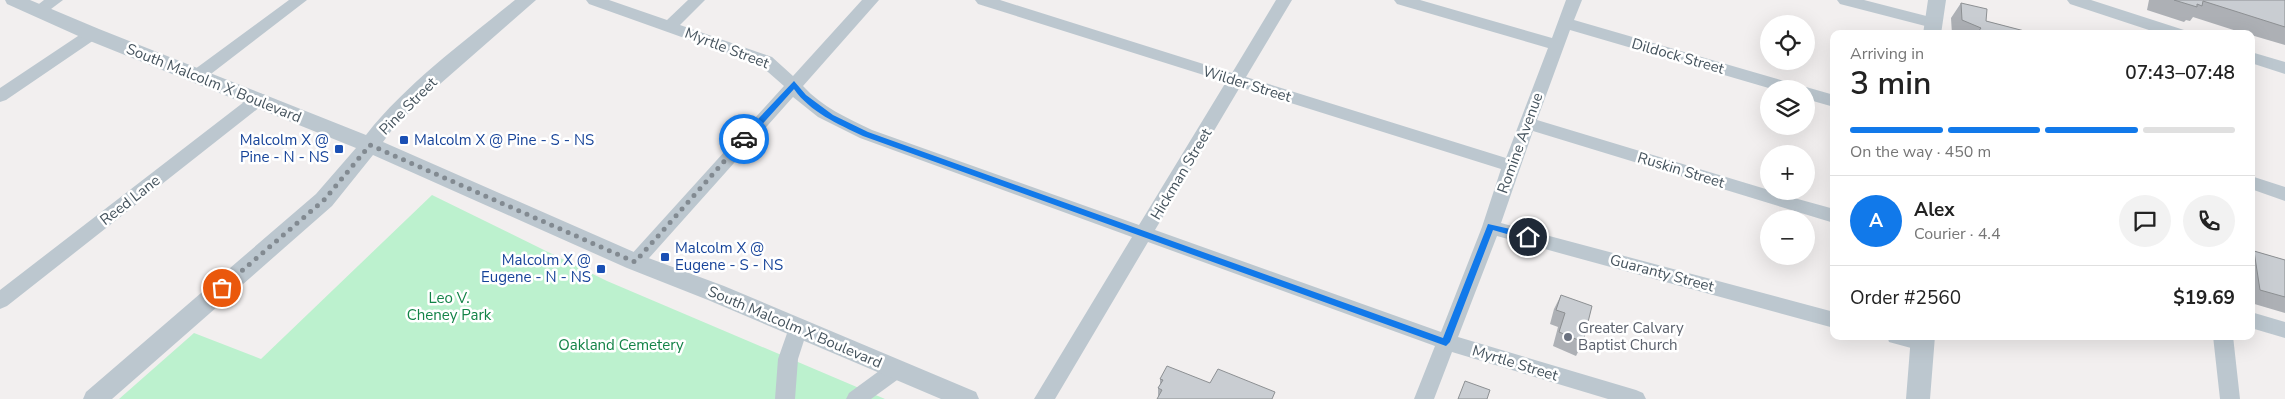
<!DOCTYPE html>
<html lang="en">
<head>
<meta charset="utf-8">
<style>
	body { margin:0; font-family:"Nunito Sans",sans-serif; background:#f2f2f2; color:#222; height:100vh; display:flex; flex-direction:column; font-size:19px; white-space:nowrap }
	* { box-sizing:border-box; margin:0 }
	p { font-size:16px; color:#767676 }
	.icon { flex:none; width:28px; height:28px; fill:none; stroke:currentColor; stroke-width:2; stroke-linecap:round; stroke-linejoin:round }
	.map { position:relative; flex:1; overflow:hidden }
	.details { position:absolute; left:1830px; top:30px; width:425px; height:310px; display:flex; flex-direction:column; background:#fff; border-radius:10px; box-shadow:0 5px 20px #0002 }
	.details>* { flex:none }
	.controls { position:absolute; left:1760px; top:15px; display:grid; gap:10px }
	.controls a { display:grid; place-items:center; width:55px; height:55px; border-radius:50%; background:#fff; box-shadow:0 5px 20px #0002; font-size:25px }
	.pin { position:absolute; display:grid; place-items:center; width:42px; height:42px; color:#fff; margin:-21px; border:2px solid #fff; border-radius:50%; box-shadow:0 1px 5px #0007 }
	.courier { position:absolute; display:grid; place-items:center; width:50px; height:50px; margin:-25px; border:4px solid #1179ea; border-radius:50%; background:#fff; color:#222; box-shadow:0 1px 6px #0007 }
	.headline em { font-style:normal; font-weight:600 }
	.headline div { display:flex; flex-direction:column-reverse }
	.headline { display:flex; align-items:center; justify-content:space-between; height:85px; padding:0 20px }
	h1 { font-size:32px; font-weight:600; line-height:38px }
	.bar { display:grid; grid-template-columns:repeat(4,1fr); gap:8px 5px; align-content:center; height:60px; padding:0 20px }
	.bar i { height:6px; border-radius:4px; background:#e0e0e0 }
	.bar .selected { background:#1179ea }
	.bar p { grid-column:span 4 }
	.line { display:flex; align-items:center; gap:12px; padding:0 20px; border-top:1px solid #e0e0e0 }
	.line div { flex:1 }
	.round { display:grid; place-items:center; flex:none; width:52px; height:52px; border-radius:26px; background:#f2f2f2 }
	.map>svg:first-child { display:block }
</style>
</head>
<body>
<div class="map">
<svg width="2285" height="399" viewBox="0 0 2285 399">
	<rect width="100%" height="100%" fill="#f2efef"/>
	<path fill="#bcf1ce" d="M432 195 607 281 885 399H119L194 333 261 359Z"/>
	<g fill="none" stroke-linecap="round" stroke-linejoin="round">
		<path fill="#bcc7cf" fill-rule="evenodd" d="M44 0H63L43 15H33L30 11Z
			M289 0H307L203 80 197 82 191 80 189 76 191 72Z
			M586 0H609L667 20 688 0H705L680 25 772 57 793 76 862 0H879L803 86C822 107 847 118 872 130L1139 225 1226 82 978 4 975 0H1000L1232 73 1276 0H1292L1246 77 1506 158 1548 48 1397 4 1394 0H1420L1552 38 1566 0H1582L1574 20 1798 85 1800 89H1772L1570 30 1537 120 1769 190V191L1834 209V223L1533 131 1501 223 1834 312V328L1497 236 1458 337 1636 390 1643 393 1646 399H1608L1452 352 1434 399H1414L1435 346 1148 242 1055 399H1034L1132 237 860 138 818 117 793 97 641 267 635 269 629 267 626 262 629 257 784 86 760 65 589 4ZM1240 87 1501 169 1482 227 1441 332 1155 230Z
			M1837 0H1864L1938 19 1941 23 1938 27 1933 28 1840 4Z
			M2067 0H2091L2184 30 2187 34H2161L2070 4Z
			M92 29 97 30 100 34 97 38 6 100 0 102V88L87 30Z
			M2251 52 2285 62V74L2251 63Z
			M1806 87 1834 95V107L1806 99V89H1801Z
			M259 93 265 95 267 99 265 103 7 306 0 309V290L253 95Z
			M2251 176 2285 187V201L2251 189Z
			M2251 312 2285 322V338L2251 328Z
			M798 320 805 322 808 328 798 359 795 399H775L778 359 791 322Z
			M1887 336H1926L1932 343 1929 349 1922 351 1889 342Z
			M2213 336H2233L2240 399H2220Z
			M897 361 904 363 907 369 904 375 871 399H846L849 393 890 363Z"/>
		<path fill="#bcc7cf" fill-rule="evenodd" d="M5 0H30L99 29 366 135C407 83 464 42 515 0H536L432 91 394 127 383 142 643 256 724 286 976 392 979 399H941L708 300 627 268 373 155 332 206 112 399H83L86 392 316 194 356 148 85 39 7 4Z
			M1928 0H1946L1941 34H1923Z
			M1911 336H1935L1930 399H1906Z"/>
	</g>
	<path fill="#adb0b5" d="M2149 0H2285V45L2251 35V34H2246L2193 17 2190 21 2186 20 2184 22 2147 10Z
		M1961 3 1986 21 2036 34H1977L1981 28 1977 34H1952L1951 18Z
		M2254 251 2285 260V313L2251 303V253Z
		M1561 295 1583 342 1576 356 1553 346 1558 327 1550 324 1554 309Z
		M1160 379 1210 383 1158 397V388L1160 385Z"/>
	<path fill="#c9cdd2" stroke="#8d9093" d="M2174 0H2285V27L2203 1 2202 6 2197 4V7Z
		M1961 3 1987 9 1986 21 2036 34H1982L1978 32 1981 28 1962 20Z
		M2254 251 2285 260V297L2260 290Z
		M1561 295 1592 306 1583 342 1559 332 1565 313 1556 310Z
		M1167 366 1210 383 1218 369 1275 392 1272 399H1157L1162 390 1158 388 1163 380 1160 379Z
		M1465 381 1490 390 1487 399H1458Z"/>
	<path fill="#1179ea" d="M794 81 806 95 833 115 868 132 1443 338 1488 224 1528 233 1532 237 1528 240 1493 230 1450 342 1446 346 863 136C838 124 810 112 794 89L747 141H741V137Z"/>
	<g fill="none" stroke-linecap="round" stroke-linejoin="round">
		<path stroke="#828a91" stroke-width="5" stroke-dasharray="0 9" d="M222 288 324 200 370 145 635 262 744 139"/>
	</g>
	<g fill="#1a4fb4" stroke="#fff" stroke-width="2">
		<rect x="399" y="135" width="10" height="10" rx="2.5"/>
		<rect x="334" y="144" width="10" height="10" rx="2.5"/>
		<rect x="660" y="252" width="10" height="10" rx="2.5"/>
		<rect x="596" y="264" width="10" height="10" rx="2.5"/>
	</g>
	<circle fill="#6b7280" stroke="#fff" stroke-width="2" cx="1568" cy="337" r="5"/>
	<g text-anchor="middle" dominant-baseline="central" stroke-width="5" stroke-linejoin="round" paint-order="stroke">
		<g font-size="15" fill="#46545e" stroke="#fff">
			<text transform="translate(727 48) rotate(21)">Myrtle Street</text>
			<text transform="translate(1678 56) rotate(16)">Dildock Street</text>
			<text transform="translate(214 83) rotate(22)">South Malcolm X Boulevard</text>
			<text transform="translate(1247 84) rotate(17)">Wilder Street</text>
			<text transform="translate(408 106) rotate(-45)">Pine Street</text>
			<text transform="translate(1520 143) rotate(-70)">Romine Avenue</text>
			<text transform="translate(1681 170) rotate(17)">Ruskin Street</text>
			<text transform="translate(1181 174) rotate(-59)">Hickman Street</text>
			<text transform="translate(130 200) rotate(-38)">Reed Lane</text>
			<text transform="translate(1662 273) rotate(15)">Guaranty Street</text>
			<text transform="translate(795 327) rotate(23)">South Malcolm X Boulevard</text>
			<text transform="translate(1515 363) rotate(17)">Myrtle Street</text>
		</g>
		<g font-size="15" fill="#164399" stroke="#fff" text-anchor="end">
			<text x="329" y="140">Malcolm X @<tspan x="329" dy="17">Pine - N - NS</tspan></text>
			<text x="414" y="140" text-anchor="start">Malcolm X @ Pine - S - NS</text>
			<text x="675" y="248" text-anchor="start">Malcolm X @<tspan x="675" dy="17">Eugene - S - NS</tspan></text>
			<text x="591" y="260">Malcolm X @<tspan x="591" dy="17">Eugene - N - NS</tspan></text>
		</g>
		<g font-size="15" fill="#138347" stroke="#fff">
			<text x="449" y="298">Leo V.<tspan x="449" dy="17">Cheney Park</tspan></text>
			<text x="621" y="345">Oakland Cemetery</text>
		</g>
		<g font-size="15" fill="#5b616d" stroke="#fff" text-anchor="start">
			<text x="1578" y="328">Greater Calvary<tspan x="1578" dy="17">Baptist Church</tspan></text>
		</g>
	</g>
</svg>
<div class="controls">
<a><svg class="icon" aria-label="locate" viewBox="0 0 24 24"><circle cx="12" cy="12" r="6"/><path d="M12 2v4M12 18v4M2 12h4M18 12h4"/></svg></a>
<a><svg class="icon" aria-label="layers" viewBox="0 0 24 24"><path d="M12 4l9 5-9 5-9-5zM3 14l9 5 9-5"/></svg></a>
<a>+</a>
<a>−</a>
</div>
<div class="pin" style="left:222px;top:288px;background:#ea580c"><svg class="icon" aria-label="bag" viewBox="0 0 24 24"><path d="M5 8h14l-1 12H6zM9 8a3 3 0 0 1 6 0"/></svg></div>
<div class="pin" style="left:1528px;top:237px;background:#1f2937"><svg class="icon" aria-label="home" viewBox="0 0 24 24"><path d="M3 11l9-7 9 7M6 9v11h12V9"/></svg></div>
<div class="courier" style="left:744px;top:139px"><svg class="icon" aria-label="car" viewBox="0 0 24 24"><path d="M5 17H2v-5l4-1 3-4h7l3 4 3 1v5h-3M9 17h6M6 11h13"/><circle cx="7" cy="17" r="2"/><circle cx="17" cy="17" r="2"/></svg></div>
<section class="details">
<div class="headline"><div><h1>3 min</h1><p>Arriving in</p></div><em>07:43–07:48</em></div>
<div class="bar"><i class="selected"></i><i class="selected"></i><i class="selected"></i><i></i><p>On the way · 450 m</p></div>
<div class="line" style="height:90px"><b class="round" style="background:#1179ea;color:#fff">A</b><div><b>Alex</b><p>Courier · 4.4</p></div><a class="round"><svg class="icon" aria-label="chat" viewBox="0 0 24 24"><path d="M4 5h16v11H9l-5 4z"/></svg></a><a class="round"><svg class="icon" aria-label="phone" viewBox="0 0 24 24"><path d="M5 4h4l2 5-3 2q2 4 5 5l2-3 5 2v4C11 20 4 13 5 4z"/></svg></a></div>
<div class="line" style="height:65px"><div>Order #2560</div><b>$19.69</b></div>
</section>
</div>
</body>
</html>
